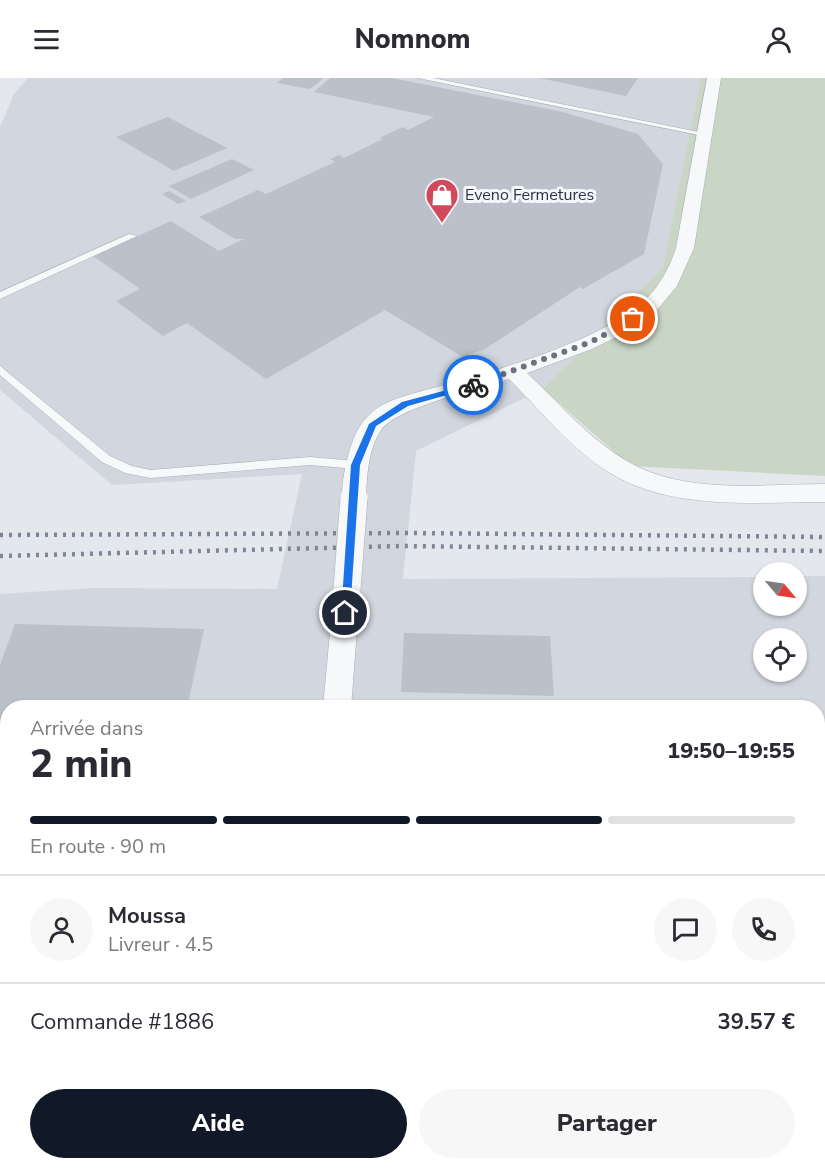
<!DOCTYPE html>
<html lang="fr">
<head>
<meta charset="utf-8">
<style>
	body { margin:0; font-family:"Nunito Sans",sans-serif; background:#f7f7f7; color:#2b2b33; height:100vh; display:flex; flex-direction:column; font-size:22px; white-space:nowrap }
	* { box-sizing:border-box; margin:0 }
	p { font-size:20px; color:#7c7c81 }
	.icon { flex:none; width:33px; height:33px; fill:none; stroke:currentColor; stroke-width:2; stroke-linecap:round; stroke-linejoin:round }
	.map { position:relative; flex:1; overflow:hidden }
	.sheet { position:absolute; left:0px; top:622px; width:825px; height:470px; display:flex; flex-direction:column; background:#fff; border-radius:24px 24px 0 0; box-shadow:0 2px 4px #0004 }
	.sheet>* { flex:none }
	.needle { width:39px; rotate:119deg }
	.tools { position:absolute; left:753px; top:484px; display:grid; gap:12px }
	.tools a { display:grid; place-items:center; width:54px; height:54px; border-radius:50%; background:#fff; box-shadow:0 2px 4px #0004; font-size:30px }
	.pin { position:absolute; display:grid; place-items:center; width:51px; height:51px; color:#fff; margin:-26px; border:3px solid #fff; border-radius:50%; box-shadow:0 2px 6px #0007 }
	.courier { position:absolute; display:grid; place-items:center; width:60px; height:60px; margin:-30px; border:4px solid #1a73e8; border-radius:50%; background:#fff; color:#222; box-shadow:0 2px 8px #0007 }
	.head em { font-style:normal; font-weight:800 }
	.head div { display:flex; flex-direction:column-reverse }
	.head { display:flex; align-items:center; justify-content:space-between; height:102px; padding:0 30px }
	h1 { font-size:39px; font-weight:800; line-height:45px }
	.bar { display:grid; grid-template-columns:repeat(4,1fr); gap:9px 6px; align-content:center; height:72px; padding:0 30px }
	.bar i { height:8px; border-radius:4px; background:#e1e1e2 }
	.bar .current { background:#111827 }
	.bar p { grid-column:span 4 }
	.line { display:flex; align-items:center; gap:15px; padding:0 30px; border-top:2px solid #e1e1e2 }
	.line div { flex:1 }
	.round { display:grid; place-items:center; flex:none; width:63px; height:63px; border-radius:32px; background:#f7f7f7 }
	.button { display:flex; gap:12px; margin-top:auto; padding:12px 30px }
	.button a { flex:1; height:69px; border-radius:36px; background:#111827; color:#fff; font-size:24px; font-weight:800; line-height:69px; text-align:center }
	.button a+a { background:#f7f7f7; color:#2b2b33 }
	header { display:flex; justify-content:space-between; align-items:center; height:78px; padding:0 30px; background:#fff; font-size:27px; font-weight:800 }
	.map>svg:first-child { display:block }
</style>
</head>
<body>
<header><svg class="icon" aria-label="menu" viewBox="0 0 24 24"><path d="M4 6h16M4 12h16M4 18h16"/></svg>Nomnom<svg class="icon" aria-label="person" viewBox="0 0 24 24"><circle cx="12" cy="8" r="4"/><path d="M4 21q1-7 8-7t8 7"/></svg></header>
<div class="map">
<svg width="825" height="1091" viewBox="0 0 825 1091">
	<rect width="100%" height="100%" fill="#e4e7ec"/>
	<path fill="#d2d6de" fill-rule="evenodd" d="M28 0H701L663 189 543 311 416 373 403 501 763 499 764 528H796L797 498H825V1091H0V516L95 510 277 511 302 396 112 407 0 312V49L14 16ZM764 561H796V594H764ZM8 630H818V1084H8Z"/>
	<path fill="#c9d6c5" d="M701 0H825V398L630 388 543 311 663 189Z"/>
	<path fill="#bbc0ca" d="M283 0H324L310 11 277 5Z
		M330 0H392L563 34 638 56 663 86 644 176 583 211 580 209 485 271 463 279 385 232 266 301 187 245 163 258 116 223 140 211 93 178 171 143 219 173 244 161H235L199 139 258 112 266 116 335 84 330 81 339 77 344 80 383 61 379 60 403 49 408 52 434 39 314 14Z
		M539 0H638L626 18Z
		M168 39 227 70 174 93 116 59Z
		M232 81 254 92 191 121 169 108Z
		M169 113 186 123 178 126 162 116Z
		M15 546 204 551 187 630H8V650L0 649V587Z
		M404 555 550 558 554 618 401 614Z
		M0 719 8 720V878L0 877Z
		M818 755H825V855H818Z
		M300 1084H385L382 1091H297Z
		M473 1084H802L803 1091H473Z"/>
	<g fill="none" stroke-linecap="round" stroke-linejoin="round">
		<g stroke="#a9aeb7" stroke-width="1">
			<path id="service" d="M418 0H433L708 56 704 58Z
				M129 156 137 158 0 221V214Z
				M0 288 110 378 132 388 150 392 310 379 356 383 362 387 356 391 310 387 150 400 125 395 102 384 0 297Z"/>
		</g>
		<g stroke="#a9aeb7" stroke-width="1">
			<path id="minor" d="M707 0H721L694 170 677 208 657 232 627 254 592 271 527 295C559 325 589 361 627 383 684 417 761 406 825 406V424C755 424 672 433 610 395 571 371 541 333 509 301 480 311 397 329 381 352 368 371 367 398 366 420L363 426 354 429 345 426C340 416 343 402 345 391 349 372 355 350 369 337 388 319 417 315 441 308 500 291 607 262 649 218 662 204 670 188 676 170Z
				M347 501 356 504 360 511 351 630H323L334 511 338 504Z
				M818 665H825V691H818Z
				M0 937 8 939V975L0 973Z
				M107 1084H146L144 1091H104Z"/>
		</g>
		<use href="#service" fill="#f7f8fa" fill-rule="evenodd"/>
		<use href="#minor" fill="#f7f8fa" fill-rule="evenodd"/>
		<path stroke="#7d8696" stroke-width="4.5" stroke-dasharray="3 6" stroke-linecap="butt" d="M0 457 407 455 825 459
			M0 478 403 468 825 473"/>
		<g stroke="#a9aeb7" stroke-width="28" stroke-linecap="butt">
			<path id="minor-bridge" d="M347 511 354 420"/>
		</g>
		<use href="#minor-bridge" stroke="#f7f8fa" stroke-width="27"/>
	</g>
	<path fill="#1a73e8" d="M473 305 476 307 475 309 408 328 376 348 360 387 350 535 345 539 341 538 351 387 369 346 402 324Z"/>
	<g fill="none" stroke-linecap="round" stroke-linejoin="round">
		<path stroke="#6c737f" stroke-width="6" stroke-dasharray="0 10.8" d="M473 307 591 264 633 241"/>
	</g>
	<defs>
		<g id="shop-pin" transform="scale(1.725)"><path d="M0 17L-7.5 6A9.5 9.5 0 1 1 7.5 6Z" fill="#d1495b" stroke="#f4f6f9"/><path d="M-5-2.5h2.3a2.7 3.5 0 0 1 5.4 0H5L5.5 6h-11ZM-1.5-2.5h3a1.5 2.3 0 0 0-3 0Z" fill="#fff"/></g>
	</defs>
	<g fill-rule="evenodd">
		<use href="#shop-pin" x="442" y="117"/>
	</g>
	<g text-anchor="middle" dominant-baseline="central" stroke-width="6" stroke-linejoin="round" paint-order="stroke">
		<g font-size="16" fill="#2b3445" stroke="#f4f6f9" text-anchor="start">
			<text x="465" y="117">Eveno Fermetures</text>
		</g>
	</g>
</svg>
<div class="tools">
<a><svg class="needle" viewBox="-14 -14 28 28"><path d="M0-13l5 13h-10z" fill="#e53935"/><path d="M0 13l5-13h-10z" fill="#7c7c81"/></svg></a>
<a><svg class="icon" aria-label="locate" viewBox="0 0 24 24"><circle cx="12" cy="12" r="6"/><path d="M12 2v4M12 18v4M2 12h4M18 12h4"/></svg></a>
</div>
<div class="pin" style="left:633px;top:241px;background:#ea580c"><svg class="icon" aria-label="bag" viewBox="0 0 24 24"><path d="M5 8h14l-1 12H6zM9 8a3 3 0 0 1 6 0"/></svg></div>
<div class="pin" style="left:345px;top:535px;background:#1f2937"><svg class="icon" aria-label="home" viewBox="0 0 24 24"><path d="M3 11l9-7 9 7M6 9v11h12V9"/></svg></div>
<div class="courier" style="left:473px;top:307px"><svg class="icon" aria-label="bike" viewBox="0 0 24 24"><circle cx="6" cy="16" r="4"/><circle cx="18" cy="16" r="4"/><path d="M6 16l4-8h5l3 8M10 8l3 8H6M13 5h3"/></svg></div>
<section class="sheet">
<div class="head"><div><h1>2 min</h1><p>Arrivée dans</p></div><em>19:50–19:55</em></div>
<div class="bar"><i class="current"></i><i class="current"></i><i class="current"></i><i></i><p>En route · 90 m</p></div>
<div class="line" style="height:108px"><a class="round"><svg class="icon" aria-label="person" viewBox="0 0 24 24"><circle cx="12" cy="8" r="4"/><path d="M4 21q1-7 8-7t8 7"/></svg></a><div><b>Moussa</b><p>Livreur · 4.5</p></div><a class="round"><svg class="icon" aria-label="chat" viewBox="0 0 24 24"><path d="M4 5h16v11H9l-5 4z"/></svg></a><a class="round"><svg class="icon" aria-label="phone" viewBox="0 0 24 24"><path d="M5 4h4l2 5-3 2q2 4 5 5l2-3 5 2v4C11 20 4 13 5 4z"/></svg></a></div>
<div class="line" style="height:78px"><div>Commande #1886</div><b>39.57 €</b></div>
<div class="button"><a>Aide</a><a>Partager</a></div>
</section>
</div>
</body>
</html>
